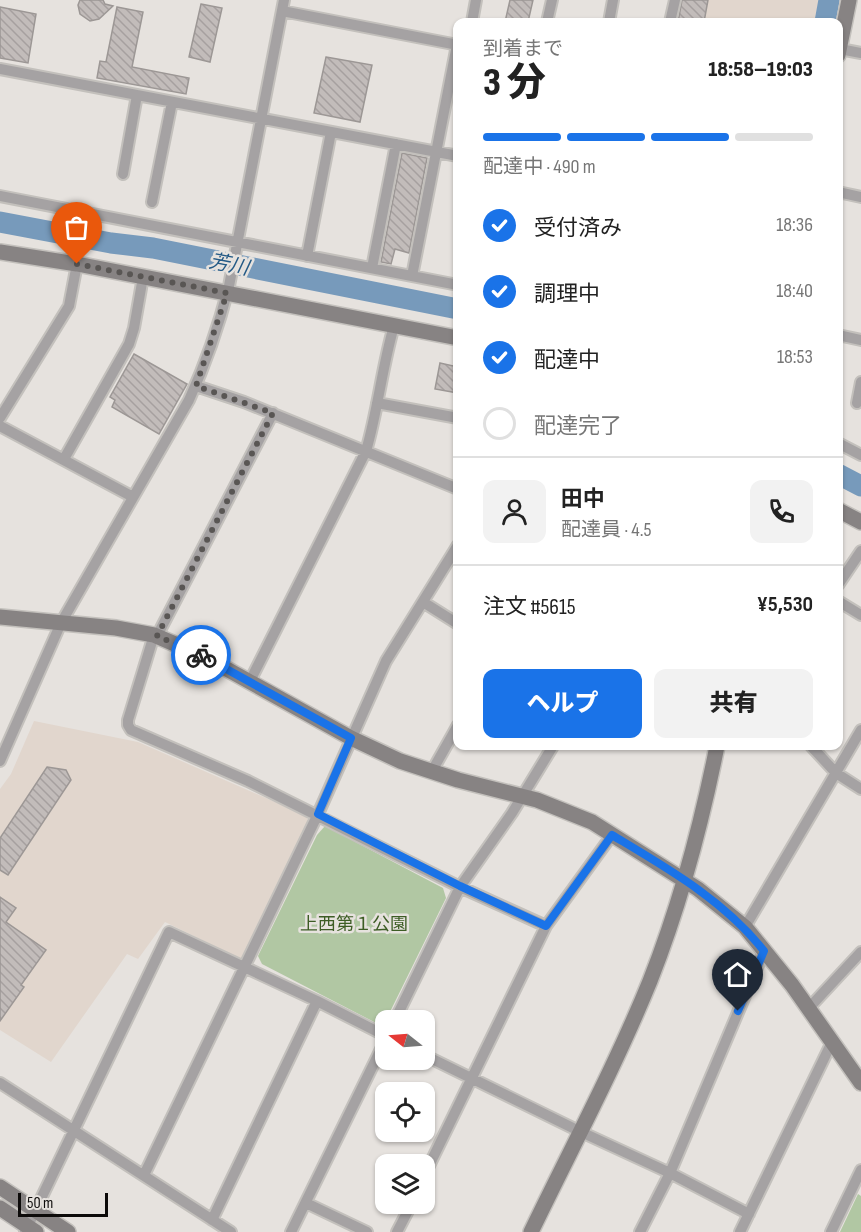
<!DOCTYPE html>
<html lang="ja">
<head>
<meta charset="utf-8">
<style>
	body { margin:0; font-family:"Sofia Sans Condensed","Noto Sans JP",sans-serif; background:#f2f2f2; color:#222; height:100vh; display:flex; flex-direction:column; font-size:22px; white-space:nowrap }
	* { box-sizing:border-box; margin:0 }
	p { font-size:20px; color:#767676 }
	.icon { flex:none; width:33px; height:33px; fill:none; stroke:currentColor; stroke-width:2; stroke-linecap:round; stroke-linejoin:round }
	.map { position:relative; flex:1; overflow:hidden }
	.panel { position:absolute; left:453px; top:18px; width:390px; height:732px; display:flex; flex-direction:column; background:#fff; border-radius:12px; box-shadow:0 2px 4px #0004 }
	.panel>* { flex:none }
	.needle { width:39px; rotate:287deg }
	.controls { position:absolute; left:375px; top:1010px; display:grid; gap:12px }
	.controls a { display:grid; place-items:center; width:60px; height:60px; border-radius:12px; background:#fff; box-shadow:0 2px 4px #0004; font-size:30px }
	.scale { position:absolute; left:18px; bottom:15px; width:90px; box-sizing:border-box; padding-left:6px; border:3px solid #0d0b0a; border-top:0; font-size:16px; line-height:21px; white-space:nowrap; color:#0d0b0a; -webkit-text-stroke:4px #e6e2de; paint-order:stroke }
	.pin { position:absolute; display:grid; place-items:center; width:51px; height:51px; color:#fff; margin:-62px -26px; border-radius:50% 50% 50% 0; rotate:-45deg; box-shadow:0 0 6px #0007 }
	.pin .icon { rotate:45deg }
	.courier { position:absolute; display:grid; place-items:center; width:60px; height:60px; margin:-30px; border:4px solid #1a73e8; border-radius:50%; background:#fff; color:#222; box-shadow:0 2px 8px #0007 }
	.headline em { font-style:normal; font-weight:800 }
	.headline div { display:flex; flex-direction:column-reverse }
	.headline { display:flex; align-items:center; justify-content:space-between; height:102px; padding:0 30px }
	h1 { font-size:39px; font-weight:800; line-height:45px }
	.bar { display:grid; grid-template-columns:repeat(4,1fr); gap:9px 6px; align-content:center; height:72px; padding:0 30px }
	.bar i { height:8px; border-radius:4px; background:#e0e0e0 }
	.bar .active { background:#1a73e8 }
	.bar p { grid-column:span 4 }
	.line { display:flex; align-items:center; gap:15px; padding:0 30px; border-top:2px solid #e0e0e0 }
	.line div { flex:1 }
	.round { display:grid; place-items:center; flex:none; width:63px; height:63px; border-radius:12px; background:#f2f2f2 }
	ol { padding:0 30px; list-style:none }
	li { display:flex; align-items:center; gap:18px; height:66px }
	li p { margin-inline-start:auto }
	li .icon { padding:6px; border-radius:50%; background:#1a73e8; color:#fff; stroke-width:4 }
	li:last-child { color:#767676 }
	li i { width:33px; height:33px; border:3px solid #e0e0e0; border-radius:50% }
	.button { display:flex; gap:12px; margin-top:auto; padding:12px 30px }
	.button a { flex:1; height:69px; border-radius:12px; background:#1a73e8; color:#fff; font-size:24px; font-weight:800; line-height:69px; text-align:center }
	.button a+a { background:#f2f2f2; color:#222 }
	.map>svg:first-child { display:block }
</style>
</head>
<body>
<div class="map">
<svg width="861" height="1232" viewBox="0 0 861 1232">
	<defs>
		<pattern id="building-back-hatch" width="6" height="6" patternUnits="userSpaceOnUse" patternTransform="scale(1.5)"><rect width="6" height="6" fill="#c2bcba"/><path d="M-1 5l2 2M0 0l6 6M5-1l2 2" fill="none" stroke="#a6a09f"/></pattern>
	</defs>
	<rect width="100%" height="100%" fill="#e6e2de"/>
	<path fill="#e1d6cd" d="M682 0H819L814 22H678Z
		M34 721 138 742 307 816 308 822 241 959 165 922 138 959 127 954 51 1062 0 1030V789L11 774Z"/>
	<path fill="#b1c7a3" d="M325 826 443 888 446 898 386 1020 378 1024 262 964 258 956 317 835Z
		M858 1194 861 1196V1232H840Z"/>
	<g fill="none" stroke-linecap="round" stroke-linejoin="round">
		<path stroke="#779abb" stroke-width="21" d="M825 22 829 0
			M0 222 111 243 153 248 458 309
			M838 474 861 486"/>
	</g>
	<path fill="url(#building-back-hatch)" stroke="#9c9795" stroke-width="1.5" d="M80 0H103L105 4 113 6 99 19 90 21 80 14 78 5Z
		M510 0H533L528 22H505Z
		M682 0H708L704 22H678Z
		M201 4 222 8 210 62 189 57Z
		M0 7 36 14 28 63 0 58Z
		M117 7 143 12 132 67 189 78 186 94 97 78 100 61 106 62Z
		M326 57 372 65 360 122 314 113Z
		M402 153 427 158 409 253 395 249 391 264 381 262Z
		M134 354 187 384 159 434 112 407 115 400 110 397Z
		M440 363 458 367V393L435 389Z
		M47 767 66 770 71 780 8 875 0 870V838Z
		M0 897 16 908 6 922 46 950 21 985 24 987 0 1021Z"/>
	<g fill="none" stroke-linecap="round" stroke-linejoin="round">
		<g stroke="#c3c0bc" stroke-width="14">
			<path id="street" d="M282 11 458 45
				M472 22 476 0
				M547 22 552 0
				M609 22 613 0
				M670 22 675 0
				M840 49 861 53
				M0 69 458 156
				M123 174 137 95
				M838 192 861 197
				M0 196 458 285
				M152 202 172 102
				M307 256 331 132
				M372 268 396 144
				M412 276 457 45
				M838 335 861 340
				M196 386 244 402 458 489
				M377 403 458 418
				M857 403 861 382
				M0 418 69 306 77 264
				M0 426 133 497
				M838 443 861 455
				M64 459 129 344 134 328 143 277
				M838 585 861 551
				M838 601 861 615
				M423 602 458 624
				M154 635 128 720V725L131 730 248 781 460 887 546 926
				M157 636 273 413
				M250 681 366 451C378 410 382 367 394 326
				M811 746 836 773 861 789
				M0 761 61 623 189 400C206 363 219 325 229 286L284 0
				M432 771 458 725
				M745 927 861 730
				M808 1009 861 952
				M395 1020 460 887 512 813 553 746
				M424 1055 579 1131 670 1173 749 1214
				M0 1083 231 1232
				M144 1175 318 814 386 661 458 545
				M424 1176 546 926 612 835
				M306 1203 367 1232
				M212 1220 317 1001
				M25 1232 169 932 317 1001 386 1036
				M291 1232 386 1039
				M397 1232 412 1203
				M640 1232 670 1173 764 951
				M740 1232 832 1042
				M831 1232 861 1170"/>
		</g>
		<g stroke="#c3c0bc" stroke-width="18">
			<path id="secondary" d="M838 55 849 0
				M0 252 77 264 458 338
				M838 510 861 522
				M0 617 116 628 154 635 205 657 351 738 400 761 458 780 537 800 592 822 698 889 745 927 792 985 861 1083
				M0 1187 68 1232
				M0 1208 36 1232
				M531 1232C571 1149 615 1067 650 981 680 905 701 826 717 746"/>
		</g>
		<use href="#street" stroke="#a5a2a3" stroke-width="10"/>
		<use href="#secondary" stroke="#878383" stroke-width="15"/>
	</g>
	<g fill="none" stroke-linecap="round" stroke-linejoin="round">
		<path stroke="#595654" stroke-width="6" stroke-dasharray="0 10.8" d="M77 264 227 293 196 386 273 413 157 636 201 655"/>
		<path stroke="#1a73e8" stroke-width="8" d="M201 655 351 738 318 814 460 886 546 926 612 835C667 868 724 900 764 951L738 1011"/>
	</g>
	<g text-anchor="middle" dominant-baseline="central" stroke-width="5" stroke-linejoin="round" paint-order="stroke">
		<g font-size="18" fill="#3d5d25" stroke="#e6e2de">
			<text x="354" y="924">上西第１公園</text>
		</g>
		<g font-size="20" font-style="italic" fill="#245a86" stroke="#e6e2de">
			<text transform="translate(229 265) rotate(11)">芳川</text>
		</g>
	</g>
</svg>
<div class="controls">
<a><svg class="needle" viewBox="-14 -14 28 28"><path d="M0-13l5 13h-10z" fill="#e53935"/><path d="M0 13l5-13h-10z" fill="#767676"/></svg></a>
<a><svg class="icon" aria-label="locate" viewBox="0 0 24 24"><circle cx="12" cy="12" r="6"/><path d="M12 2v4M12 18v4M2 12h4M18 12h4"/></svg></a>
<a><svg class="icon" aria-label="layers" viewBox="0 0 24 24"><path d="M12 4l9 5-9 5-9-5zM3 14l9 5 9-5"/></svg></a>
</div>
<div class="scale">50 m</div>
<div class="pin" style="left:77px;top:264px;background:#ea580c"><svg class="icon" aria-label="bag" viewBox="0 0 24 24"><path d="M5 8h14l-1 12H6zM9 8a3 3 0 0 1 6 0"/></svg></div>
<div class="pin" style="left:738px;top:1011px;background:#1f2937"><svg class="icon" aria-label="home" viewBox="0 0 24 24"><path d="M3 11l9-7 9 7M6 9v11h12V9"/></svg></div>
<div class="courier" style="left:201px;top:655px"><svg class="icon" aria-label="bike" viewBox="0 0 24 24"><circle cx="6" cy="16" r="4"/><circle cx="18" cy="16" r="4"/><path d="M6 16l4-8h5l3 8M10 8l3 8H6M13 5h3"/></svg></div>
<section class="panel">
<div class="headline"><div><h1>3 分</h1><p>到着まで</p></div><em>18:58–19:03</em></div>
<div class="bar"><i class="active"></i><i class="active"></i><i class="active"></i><i></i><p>配達中 · 490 m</p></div>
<ol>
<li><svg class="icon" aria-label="check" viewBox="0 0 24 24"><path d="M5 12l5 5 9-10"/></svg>受付済み<p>18:36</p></li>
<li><svg class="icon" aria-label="check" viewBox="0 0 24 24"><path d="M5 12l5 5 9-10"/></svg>調理中<p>18:40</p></li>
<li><svg class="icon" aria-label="check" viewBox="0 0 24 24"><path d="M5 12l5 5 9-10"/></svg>配達中<p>18:53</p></li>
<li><i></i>配達完了</li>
</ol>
<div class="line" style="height:108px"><a class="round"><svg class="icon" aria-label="person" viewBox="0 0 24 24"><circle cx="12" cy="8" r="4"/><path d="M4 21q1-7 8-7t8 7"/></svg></a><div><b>田中</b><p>配達員 · 4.5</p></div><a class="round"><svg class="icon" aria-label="phone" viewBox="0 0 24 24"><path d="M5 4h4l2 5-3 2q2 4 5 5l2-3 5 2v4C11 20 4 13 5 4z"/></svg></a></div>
<div class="line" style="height:78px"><div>注文 #5615</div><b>¥5,530</b></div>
<div class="button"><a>ヘルプ</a><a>共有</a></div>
</section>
</div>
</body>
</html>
